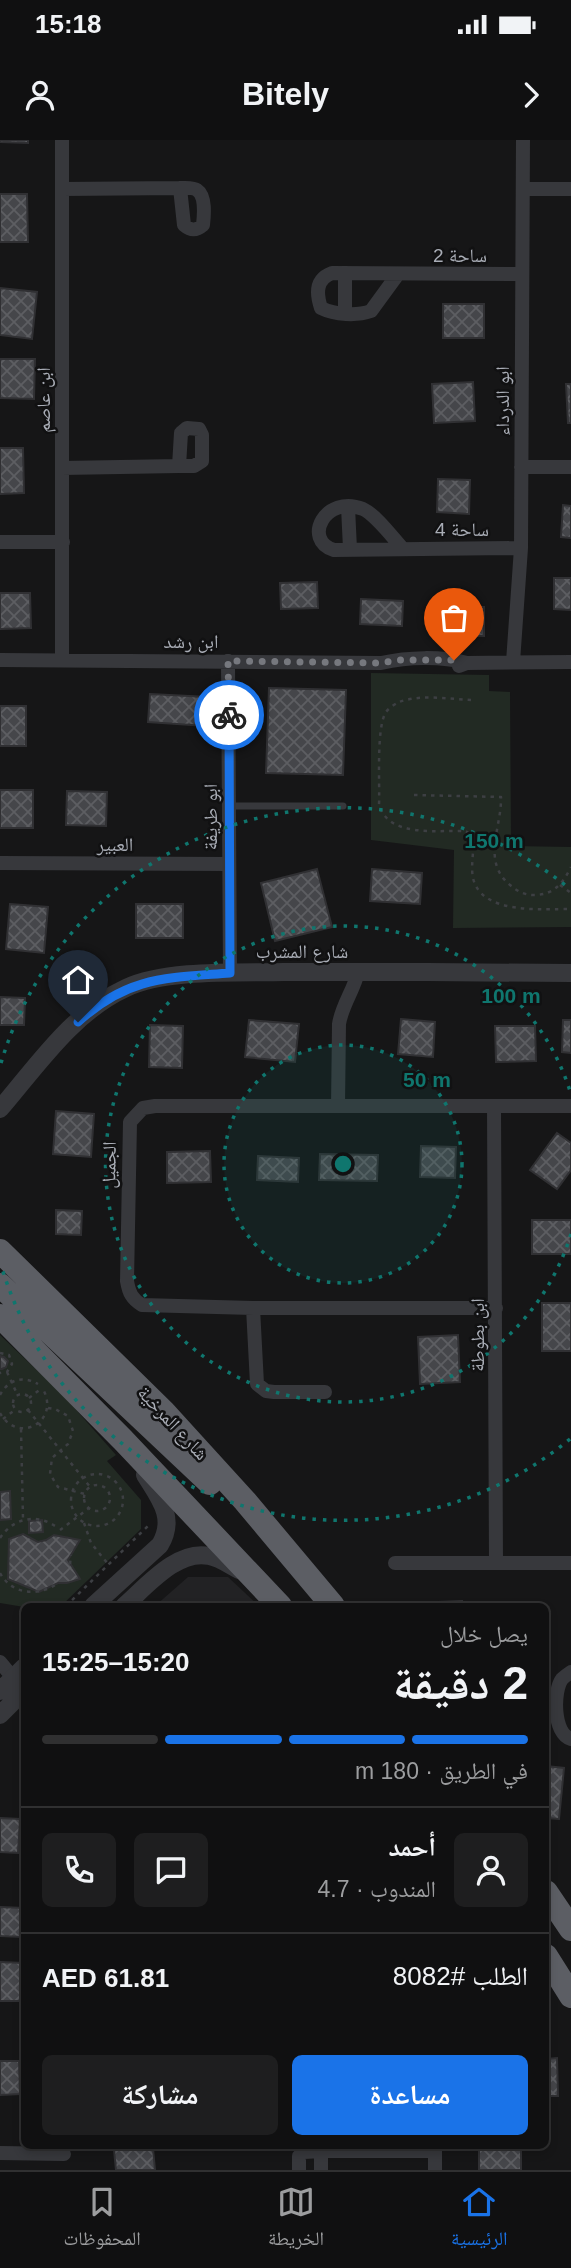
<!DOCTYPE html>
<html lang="ar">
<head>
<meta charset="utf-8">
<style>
	body { margin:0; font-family:Helvetica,"Noto Naskh Arabic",sans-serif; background:#1e1e1f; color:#f1f3f6; direction:rtl; height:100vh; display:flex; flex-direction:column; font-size:26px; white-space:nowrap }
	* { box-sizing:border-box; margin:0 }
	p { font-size:23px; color:#9c9d9f }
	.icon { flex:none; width:38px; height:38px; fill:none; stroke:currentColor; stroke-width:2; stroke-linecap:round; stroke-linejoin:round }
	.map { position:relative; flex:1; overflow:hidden; direction:ltr }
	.sheet { position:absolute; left:21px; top:1463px; width:528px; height:546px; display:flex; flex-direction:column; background:#101011; border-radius:10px; box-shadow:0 4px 10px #0003,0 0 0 2px #303031; direction:rtl }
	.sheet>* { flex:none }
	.pin { position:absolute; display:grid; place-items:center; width:60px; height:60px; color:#fff; margin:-72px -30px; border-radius:50% 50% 50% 0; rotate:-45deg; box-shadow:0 0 7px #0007 }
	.pin .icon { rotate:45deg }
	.courier { position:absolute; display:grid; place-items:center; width:70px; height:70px; margin:-35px; border:5px solid #1a73e8; border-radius:50%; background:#fff; color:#222; box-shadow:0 2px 9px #0007 }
	.overview em { font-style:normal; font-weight:700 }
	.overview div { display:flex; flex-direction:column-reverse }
	.overview { display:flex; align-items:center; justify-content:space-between; height:119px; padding:0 21px }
	h1 { font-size:46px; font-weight:700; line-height:52px }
	.bar { display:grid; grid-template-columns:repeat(4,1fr); gap:10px 7px; align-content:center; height:84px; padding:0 21px }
	.bar i { height:9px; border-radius:5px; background:#303031 }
	.bar .active { background:#1a73e8 }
	.bar p { grid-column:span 4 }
	.line { display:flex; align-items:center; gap:18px; padding:0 21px; border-top:2px solid #303031 }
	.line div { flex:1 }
	.round { display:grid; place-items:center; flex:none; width:74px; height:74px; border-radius:10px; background:#1e1e1f }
	.cta { display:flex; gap:14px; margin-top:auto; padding:14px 21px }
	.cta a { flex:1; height:80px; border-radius:10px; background:#1a73e8; color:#fff; font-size:28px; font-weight:700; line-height:80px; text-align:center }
	.cta a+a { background:#1e1e1f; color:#f1f3f6 }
	.status { display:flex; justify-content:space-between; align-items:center; height:49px; padding:0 35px; background:#101011; direction:ltr }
	.status svg { height:19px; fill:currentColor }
	header { display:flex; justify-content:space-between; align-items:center; height:91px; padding:0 21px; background:#101011; font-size:32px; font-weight:700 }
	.menu { display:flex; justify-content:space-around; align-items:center; height:98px; border-top:2px solid #303031; background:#101011; font-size:19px; color:#9c9d9f }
	.menu a { display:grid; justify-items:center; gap:4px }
	.menu .active { color:#1a73e8 }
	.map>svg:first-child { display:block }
</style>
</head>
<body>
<div class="status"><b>15:18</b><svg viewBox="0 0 49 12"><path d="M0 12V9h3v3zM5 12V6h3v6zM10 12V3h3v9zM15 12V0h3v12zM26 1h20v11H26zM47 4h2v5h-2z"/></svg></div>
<header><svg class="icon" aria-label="forward" viewBox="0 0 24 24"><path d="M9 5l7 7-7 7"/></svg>Bitely<svg class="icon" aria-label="person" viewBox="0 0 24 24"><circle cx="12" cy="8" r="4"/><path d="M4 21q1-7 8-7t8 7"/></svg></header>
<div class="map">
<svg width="571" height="2030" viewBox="0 0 571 2030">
	<defs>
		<pattern id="building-cross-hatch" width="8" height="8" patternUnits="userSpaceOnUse" patternTransform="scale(1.75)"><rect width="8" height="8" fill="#45464a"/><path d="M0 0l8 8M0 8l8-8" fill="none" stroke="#5d5e62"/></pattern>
	</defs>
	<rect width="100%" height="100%" fill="#161617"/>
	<path fill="#222224" d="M188 1437H228L259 1466H155Z"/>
	<path fill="#222a23" d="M371 533 489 535V551L510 552 511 706 571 707V787L453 788 454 710 371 700Z
		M0 1195 63 1255 116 1315 107 1321 141 1360V1389L61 1466 24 1467 0 1463Z"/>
	<path fill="url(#building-cross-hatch)" stroke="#303033" stroke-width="2" d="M0 0H28V3L0 2Z
		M0 54H27L28 102H0Z
		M0 148 37 152 32 199 0 195Z
		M443 164H484V198H443Z
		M0 219H35L34 259 0 258Z
		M473 242 475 281 434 283 432 244Z
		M566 244H571V283H568Z
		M0 308H23L24 353 0 354Z
		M438 339 470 340 469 374 437 372Z
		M563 365 571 366V398L561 397Z
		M554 438H571V470L554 469Z
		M317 442 318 468 281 469 280 443Z
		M0 453H30L31 488 0 489Z
		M361 459 403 461 402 486 360 484Z
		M440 466 484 467V496L440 495Z
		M269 548 346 550 343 635 266 633Z
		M150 554 208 557 206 586 148 582Z
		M0 566H26V606H0Z
		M0 650H33V688H0Z
		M67 651 107 652 106 686 66 685Z
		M317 729 332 787 275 801 261 743Z
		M372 729 422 733 420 764 370 761Z
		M10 764 48 767 44 813 6 809Z
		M136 764H183V798H136Z
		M0 857 25 858 24 885H0Z
		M401 879 435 882 433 917 398 914Z
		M249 880 299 884 295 922 245 917Z
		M563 880H571V913L562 912Z
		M150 885 183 886 182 928 149 927Z
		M495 886H535L536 921 496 922Z
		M56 971 94 974 91 1017 53 1014Z
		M557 993 571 1003V1030L557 1049 530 1030Z
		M421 1006 456 1007 455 1038 420 1037Z
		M210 1011 211 1042 167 1043V1012Z
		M320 1014 378 1015 377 1041 319 1040Z
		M258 1016 299 1018 298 1042 257 1040Z
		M56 1070 82 1071 81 1095 56 1094Z
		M532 1080H571V1114H532Z
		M542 1163H571V1211H542Z
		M458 1195 460 1242 420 1244 418 1197Z
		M0 1216 4 1217 8 1221 6 1227 2 1229H0Z
		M10 1351 11 1379 0 1380V1352Z
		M42 1380 43 1392 29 1393V1381Z
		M23 1394 38 1402 46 1400 54 1395 80 1400 68 1420 80 1439 67 1443H58L39 1452 8 1439 9 1399Z
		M462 1461V1466H415V1463Z
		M546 1626 564 1628 559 1679 546 1678Z
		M0 1678 20 1679 18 1713 0 1712Z
		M0 1767 24 1768 23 1797 0 1796Z
		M0 1822 24 1823V1861H0Z
		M557 1918 558 1956H546V1919Z
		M0 1921H19L20 1954 0 1955Z
		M479 2006H521V2030H479Z
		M153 2008 155 2030H116L114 2010Z"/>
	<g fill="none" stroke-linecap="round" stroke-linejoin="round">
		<path stroke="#3d3f43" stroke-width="2.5" stroke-dasharray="3.5 5" stroke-linecap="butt" d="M471 560C448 559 421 554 399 562 395 564 389 568 386 572 376 587 380 645 379 665 389 698 438 690 465 691L471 694C476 708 470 723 473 738 481 775 543 769 571 769
			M414 655 501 657C502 687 481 721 510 745 517 751 524 755 534 755 554 755 563 743 571 727
			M560 745 571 753
			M0 1213 9 1215 12 1224 7 1232 0 1233
			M7 1232 18 1256
			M13 1263a9 9 0 1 1 18 0a9 9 0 1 1-18 0Z
			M0 1255C8 1240 22 1235 38 1244
			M29 1258 42 1248
			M48 1268 55 1269 68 1276 73 1291 68 1304 52 1318 50 1334 58 1347 85 1354
			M28 1270 91 1348
			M0 1273C17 1304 59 1283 44 1251
			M3 1279 16 1269
			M21 1289 23 1379
			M71 1360a26 26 0 1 1 52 0a26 26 0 1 1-52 0Z
			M84 1358a13 13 0 1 1 26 0a13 13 0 1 1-26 0Z
			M84 1383 91 1403 108 1424
			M60 1390 88 1369
			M0 1398C14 1377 38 1373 58 1388
			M70 1424 71 1415
			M0 1433C12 1455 39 1457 58 1443
			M66 1466 150 1384"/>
		<path stroke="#37383c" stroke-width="7" d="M229 666H343"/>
		<path stroke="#37383c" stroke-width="14" d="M62 49 180 48C184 48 193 47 197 50 206 56 204 76 203 85 196 91 191 91 184 85L180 48
			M523 49H571
			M345 133V173
			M398 134 371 171C357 176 335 175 321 168 316 153 316 139 332 133L522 134
			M521 327H571
			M62 328 179 326H194L202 321V295L199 289 187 288 181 293 179 326
			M348 367 350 409
			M0 402H63
			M403 409C393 398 376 375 363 369 325 354 302 400 334 410L521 408
			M0 520 381 523C408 517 441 516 467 523
			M62 520V0
			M228 521 230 833
			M513 522 521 408 523 0
			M459 526 467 523 571 522
			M0 723 229 724
			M338 966 339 884C342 865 354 850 358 832
			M494 966 496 1423
			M253 1168 257 1244 266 1251 274 1252H325
			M496 1168H253L142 1165C132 1159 129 1153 127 1141L130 982 143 968 155 966H571
			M395 1423H571
			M0 1522 19 1545
			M571 1532C568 1534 565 1536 562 1539 553 1551 553 1594 571 1599
			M321 2011H435
			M0 2013 64 2014
			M299 2030V2016L304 2012 321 2011V2030
			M435 2030V2006"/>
		<path stroke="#37383c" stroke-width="18" d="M0 969C37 926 73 872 126 848 166 829 239 833 284 832 380 832 475 832 571 833
			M93 1466 160 1405C176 1378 160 1359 145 1335
			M124 1466C146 1447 177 1409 209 1416 220 1418 229 1425 239 1430
			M0 1551 24 1527
			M0 1575 24 1551"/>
		<path stroke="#5c5e64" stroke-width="24" d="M0 1111 164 1272 245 1361 333 1466
			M0 1145 210 1343
			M0 1176 123 1300 280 1466
			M546 1752 571 1789
			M546 1816 571 1856"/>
	</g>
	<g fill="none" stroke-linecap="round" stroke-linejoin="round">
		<path stroke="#76787e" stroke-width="7" stroke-dasharray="0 12.6" d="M229 575 228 521 381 523 397 520H454"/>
		<path stroke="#1a73e8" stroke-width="9" d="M78 882C128 836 167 838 230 833L229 575"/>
	</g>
	<circle cx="343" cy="1024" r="119" fill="#0f766e" fill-opacity=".12"/>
	<g fill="none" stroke="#0f766e" stroke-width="3.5" stroke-dasharray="3.5 7">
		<circle cx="343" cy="1024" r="119"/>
		<path d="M571 1094A238 238 0 1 1 571 954"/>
		<path d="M570 1299A357 357 0 0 1 1 1125M1 923A357 357 0 0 1 570 749"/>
	</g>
	<g text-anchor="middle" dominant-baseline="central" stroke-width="5" stroke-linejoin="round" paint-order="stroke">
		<g font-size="19" fill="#a9adb6" stroke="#111112">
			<text x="460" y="115">ساحة 2</text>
			<text transform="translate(43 260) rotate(-90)">ابن عاصم</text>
			<text transform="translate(502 261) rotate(-90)">ابو الدرداء</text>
			<text x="462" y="389">ساحة 4</text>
			<text x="191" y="501">ابن رشد</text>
			<text transform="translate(210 677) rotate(-90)">ابو طريفة</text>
			<text x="115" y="704">العبير</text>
			<text x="302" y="811">شارع المشرب</text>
			<text transform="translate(109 1025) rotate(-89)">الجميل</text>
			<text transform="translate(477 1195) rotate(-90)">ابن بطوطة</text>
			<text transform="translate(173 1283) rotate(47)">شارع المرخية</text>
		</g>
	</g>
	<circle cx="343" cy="1024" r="10" fill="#0f766e" stroke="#111112" stroke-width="3.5"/>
	<g font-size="21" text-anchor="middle" font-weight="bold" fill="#0f766e" stroke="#111112" stroke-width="5" stroke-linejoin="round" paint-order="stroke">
		<text x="494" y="708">150 m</text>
		<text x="511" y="863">100 m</text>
		<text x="427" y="947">50 m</text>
	</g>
</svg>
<div class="pin" style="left:454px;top:520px;background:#ea580c"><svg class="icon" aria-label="bag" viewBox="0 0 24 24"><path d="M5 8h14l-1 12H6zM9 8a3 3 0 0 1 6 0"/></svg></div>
<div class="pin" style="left:78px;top:882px;background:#1f2937"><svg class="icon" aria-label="home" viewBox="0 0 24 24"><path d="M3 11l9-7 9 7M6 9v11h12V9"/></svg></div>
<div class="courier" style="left:229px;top:575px"><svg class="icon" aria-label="bike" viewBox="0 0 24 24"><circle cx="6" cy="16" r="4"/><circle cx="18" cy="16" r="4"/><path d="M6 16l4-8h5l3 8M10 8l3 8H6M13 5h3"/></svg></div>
<section class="sheet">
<div class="overview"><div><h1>2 دقيقة</h1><p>يصل خلال</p></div><em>15:20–15:25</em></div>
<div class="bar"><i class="active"></i><i class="active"></i><i class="active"></i><i></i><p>في الطريق · 180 m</p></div>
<div class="line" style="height:126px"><a class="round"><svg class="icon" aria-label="person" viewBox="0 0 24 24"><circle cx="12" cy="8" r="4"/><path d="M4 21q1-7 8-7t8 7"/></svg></a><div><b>أحمد</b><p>المندوب · 4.7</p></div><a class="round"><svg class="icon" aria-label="chat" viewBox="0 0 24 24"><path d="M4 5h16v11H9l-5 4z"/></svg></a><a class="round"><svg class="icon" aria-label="phone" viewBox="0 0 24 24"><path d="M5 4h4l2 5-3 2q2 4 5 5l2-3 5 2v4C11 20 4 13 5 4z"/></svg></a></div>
<div class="line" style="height:91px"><div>الطلب #8082</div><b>AED 61.81</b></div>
<div class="cta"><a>مساعدة</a><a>مشاركة</a></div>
</section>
</div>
<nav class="menu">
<a class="active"><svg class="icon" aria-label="home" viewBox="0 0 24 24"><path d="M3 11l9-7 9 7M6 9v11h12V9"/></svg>الرئيسية</a>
<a><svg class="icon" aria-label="map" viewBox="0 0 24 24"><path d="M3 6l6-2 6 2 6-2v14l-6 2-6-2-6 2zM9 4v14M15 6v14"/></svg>الخريطة</a>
<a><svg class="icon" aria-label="saved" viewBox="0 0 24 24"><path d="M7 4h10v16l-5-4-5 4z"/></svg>المحفوظات</a>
</nav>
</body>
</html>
